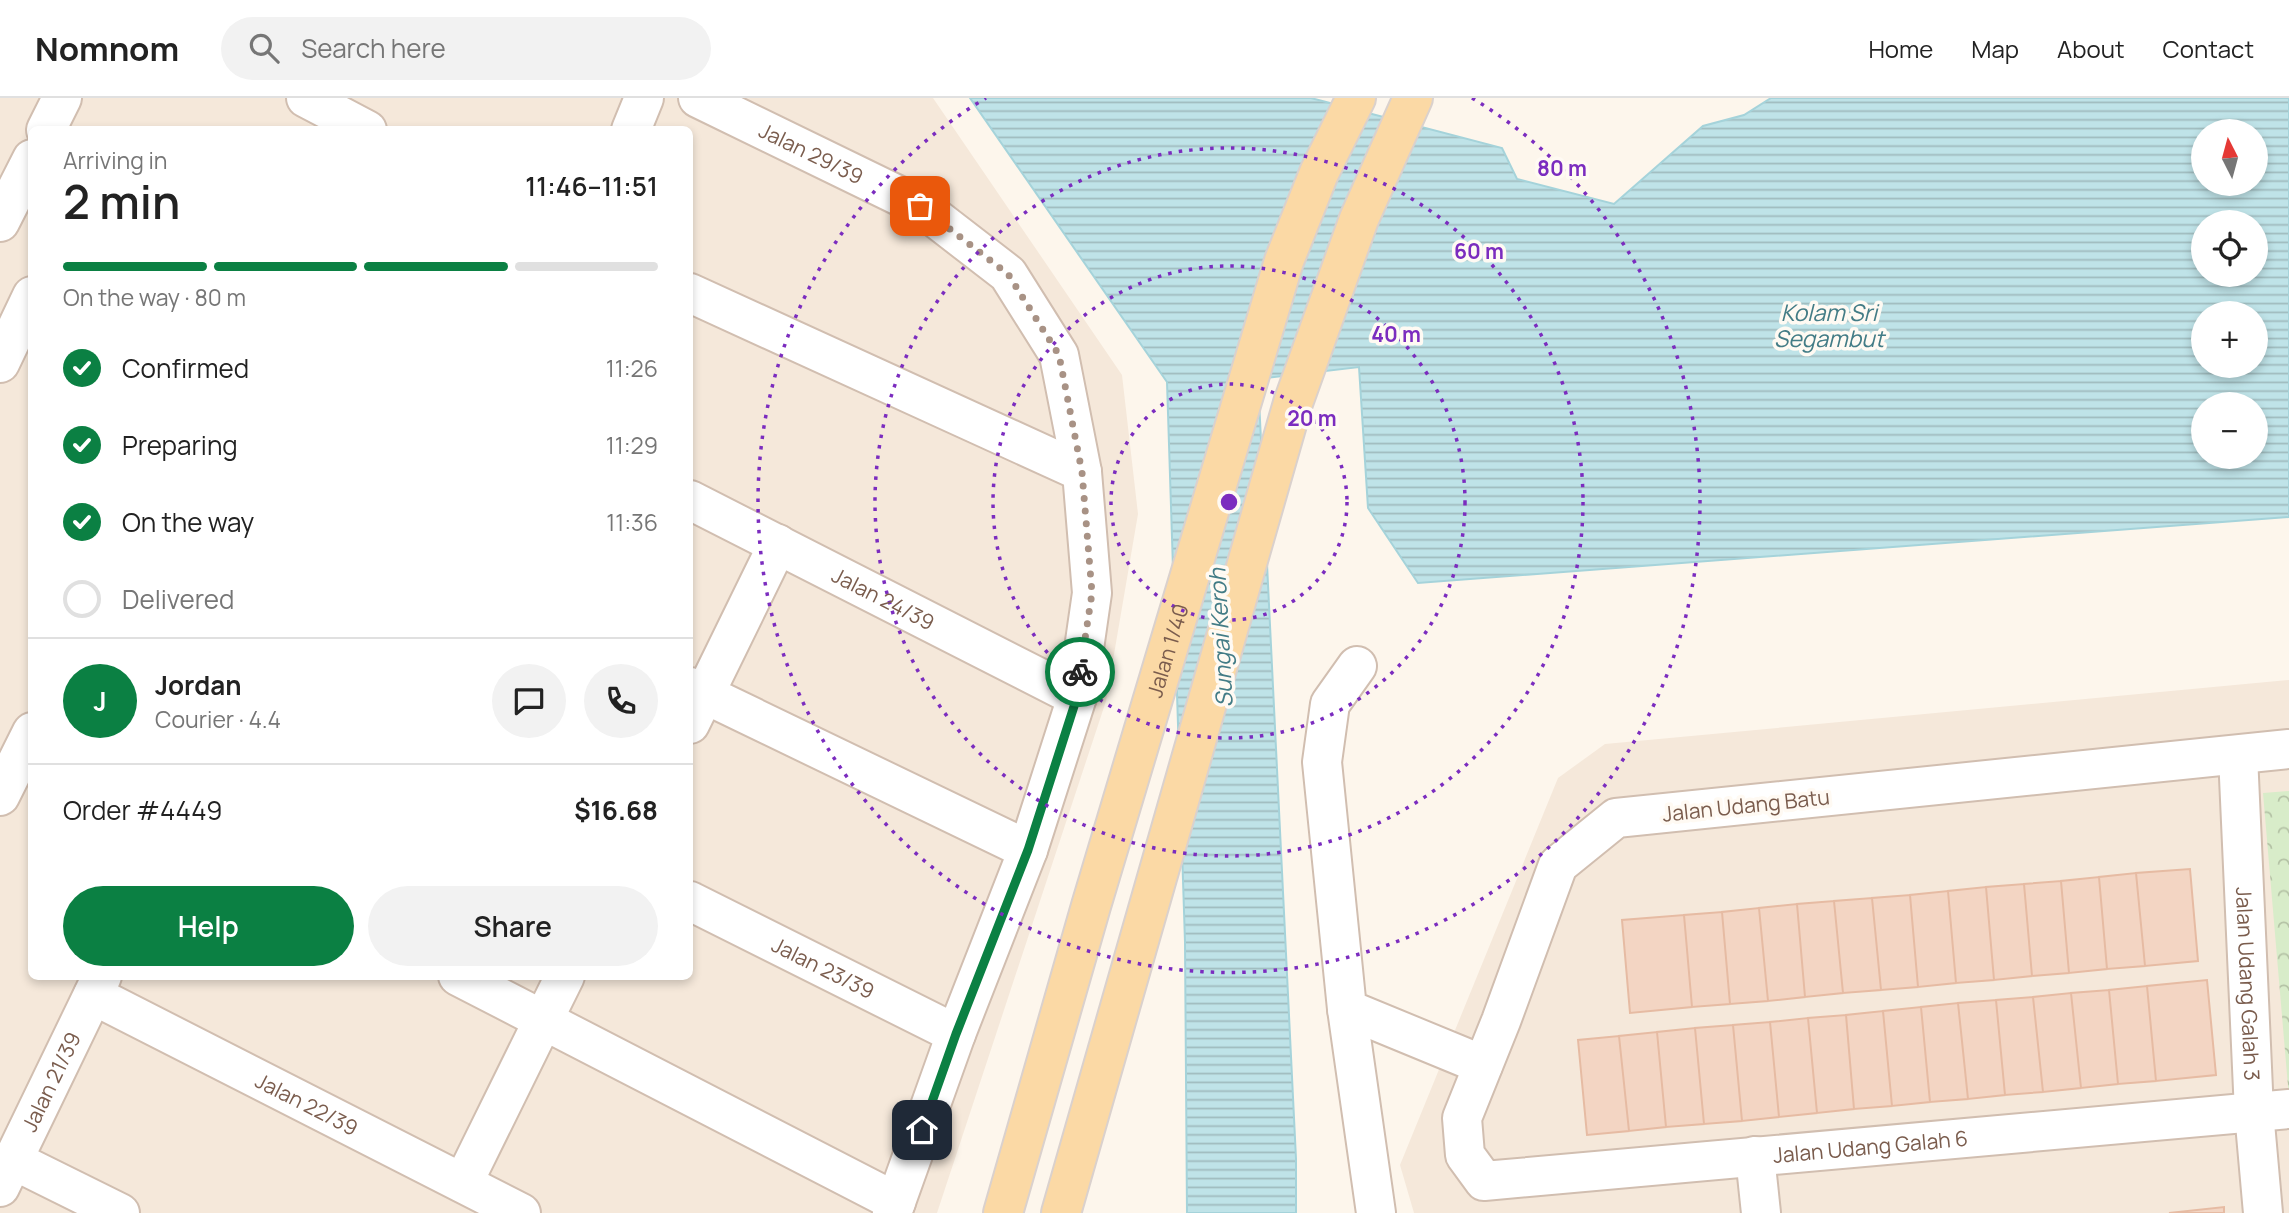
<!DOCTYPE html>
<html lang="en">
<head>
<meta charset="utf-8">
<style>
	body { margin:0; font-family:Manrope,sans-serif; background:#f2f2f2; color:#222; height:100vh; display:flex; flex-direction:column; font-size:26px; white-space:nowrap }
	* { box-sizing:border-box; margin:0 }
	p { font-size:23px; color:#767676 }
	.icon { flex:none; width:38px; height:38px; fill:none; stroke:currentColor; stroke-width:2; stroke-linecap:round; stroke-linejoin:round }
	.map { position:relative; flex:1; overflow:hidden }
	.panel { position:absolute; left:28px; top:28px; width:665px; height:854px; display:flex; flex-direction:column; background:#fff; border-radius:10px; box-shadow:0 4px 10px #0003 }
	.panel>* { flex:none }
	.needle { width:46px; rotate:354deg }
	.buttons { position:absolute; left:2191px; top:21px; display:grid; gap:14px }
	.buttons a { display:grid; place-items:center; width:77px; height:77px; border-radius:50%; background:#fff; box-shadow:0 4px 10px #0003; font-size:35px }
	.pin { position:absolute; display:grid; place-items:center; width:60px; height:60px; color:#fff; margin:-30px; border-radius:14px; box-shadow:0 4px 10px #0006 }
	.courier { position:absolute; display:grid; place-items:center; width:70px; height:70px; margin:-35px; border:5px solid #0b8043; border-radius:50%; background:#fff; color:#222; box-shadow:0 2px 9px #0007 }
	.overview em { font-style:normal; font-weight:600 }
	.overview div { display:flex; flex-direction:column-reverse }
	.overview { display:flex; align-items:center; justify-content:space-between; height:119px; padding:0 35px }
	h1 { font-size:46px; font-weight:600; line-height:52px }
	.bar { display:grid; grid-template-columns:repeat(4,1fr); gap:10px 7px; align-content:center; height:84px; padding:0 35px }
	.bar i { height:9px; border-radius:5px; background:#e0e0e0 }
	.bar .active { background:#0b8043 }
	.bar p { grid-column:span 4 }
	.line { display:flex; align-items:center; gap:18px; padding:0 35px; border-top:2px solid #e0e0e0 }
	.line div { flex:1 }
	.round { display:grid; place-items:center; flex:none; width:74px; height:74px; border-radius:37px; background:#f2f2f2 }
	ol { padding:0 35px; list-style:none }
	li { display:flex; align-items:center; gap:21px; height:77px }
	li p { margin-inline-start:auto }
	li .icon { padding:7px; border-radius:50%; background:#0b8043; color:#fff; stroke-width:4 }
	li:last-child { color:#767676 }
	li i { width:38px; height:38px; border:4px solid #e0e0e0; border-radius:50% }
	.cta { display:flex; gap:14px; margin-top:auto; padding:14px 35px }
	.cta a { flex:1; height:80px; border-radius:42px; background:#0b8043; color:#fff; font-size:28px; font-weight:600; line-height:80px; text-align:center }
	.cta a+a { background:#f2f2f2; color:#222 }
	header { display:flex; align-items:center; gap:42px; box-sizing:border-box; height:98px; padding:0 35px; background:#fff; border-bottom:2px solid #e0e0e0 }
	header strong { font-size:33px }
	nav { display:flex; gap:38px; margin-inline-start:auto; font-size:24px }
	.search { width:490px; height:63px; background:#f2f2f2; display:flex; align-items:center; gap:18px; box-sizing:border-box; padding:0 24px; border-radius:38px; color:#767676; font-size:26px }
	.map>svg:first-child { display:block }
</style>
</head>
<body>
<header>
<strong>Nomnom</strong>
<div class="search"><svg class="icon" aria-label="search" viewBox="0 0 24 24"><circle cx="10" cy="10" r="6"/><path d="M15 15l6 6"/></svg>Search here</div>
<nav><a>Home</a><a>Map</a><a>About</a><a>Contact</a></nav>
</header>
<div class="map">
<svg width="2289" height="1115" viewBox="0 0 2289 1115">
	<defs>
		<pattern id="forest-crowns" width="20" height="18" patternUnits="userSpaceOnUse" patternTransform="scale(1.75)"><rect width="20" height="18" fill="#d8ecc9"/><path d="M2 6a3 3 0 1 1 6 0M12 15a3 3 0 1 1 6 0" fill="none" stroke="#b4c2a5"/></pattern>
		<pattern id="water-rules" width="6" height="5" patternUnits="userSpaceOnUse" patternTransform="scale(1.75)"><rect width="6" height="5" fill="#bfe3e8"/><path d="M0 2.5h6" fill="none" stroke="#a0bbbe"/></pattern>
	</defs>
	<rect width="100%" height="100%" fill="#fdf6ec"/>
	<path fill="#f5e8da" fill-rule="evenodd" d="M0 0H933L1122 277 1138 416 1106 603 937 1115H0ZM32 32H690V878H32Z
		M2289 582V1115H1414L1400 1067 1558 680 1605 646Z"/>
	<path fill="url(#forest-crowns)" d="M2289 693V1000L2263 695Z"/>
	<path fill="url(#water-rules)" stroke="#a5d3da" stroke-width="2" fill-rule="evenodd" d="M970 0H1311L1502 50 1517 81 1614 106 1703 28 1744 17 1771 0H2289V419L1418 485 1368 410 1359 269 1258 281 1296 1061V1115H1187L1185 844 1167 284ZM2203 33H2256V86H2203ZM2203 124H2256V177H2203ZM2203 215H2256V268H2203ZM2203 306H2256V359H2203Z"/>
	<path fill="#f3d5c3" stroke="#e6bba3" stroke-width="2" d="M2190 771 2198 863 2145 868 2136 775Z
		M2136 775 2145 868 2107 871 2099 779Z
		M2099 779 2107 871 2069 875 2061 783Z
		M2061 783 2069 875 2032 878 2024 786Z
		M2024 786 2032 878 1994 882 1986 789Z
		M1986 789 1994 882 1956 885 1948 793Z
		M1948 793 1956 885 1918 889 1910 797Z
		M1910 797 1918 889 1881 892 1872 800Z
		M1872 800 1881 892 1843 895 1834 803Z
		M1834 803 1843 895 1805 899 1797 806Z
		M1797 806 1805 899 1768 903 1759 810Z
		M1759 810 1768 903 1730 906 1722 814Z
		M1722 814 1730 906 1692 909 1684 817Z
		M1684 817 1692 909 1630 915 1622 822Z
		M2207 882 2216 977 2156 983 2147 888Z
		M2147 888 2156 983 2118 986 2109 892Z
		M2109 892 2118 986 2081 990 2071 895Z
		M2071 895 2081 990 2043 994 2033 899Z
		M2033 899 2043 994 2005 997 1996 902Z
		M1996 902 2005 997 1968 1001 1958 905Z
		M1958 905 1968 1001 1930 1004 1921 909Z
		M1921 909 1930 1004 1892 1008 1883 913Z
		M1883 913 1892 1008 1854 1011 1846 917Z
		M1846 917 1854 1011 1817 1015 1808 920Z
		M1808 920 1817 1015 1779 1019 1770 924Z
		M1770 924 1779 1019 1742 1023 1733 927Z
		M1733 927 1742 1023 1704 1026 1695 930Z
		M1695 930 1704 1026 1666 1029 1657 934Z
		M1657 934 1666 1029 1629 1033 1619 938Z
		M1619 938 1629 1033 1587 1037 1578 942Z
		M2224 1109V1115H2169Z"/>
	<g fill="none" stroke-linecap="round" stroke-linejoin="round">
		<g stroke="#d1beb0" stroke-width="42">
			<g id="minor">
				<path d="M306 0 367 32"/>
				<path id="s1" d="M698 0 920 108 1008 176 1059 257 1082 374 1092 495 1077 599 1028 752 956 936 892 1115"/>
				<path d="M46 32 62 0"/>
				<path d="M631 32 644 0"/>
				<path d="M0 124 32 61"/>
				<path d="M690 195 1082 374"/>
				<path d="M0 265 32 198"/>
				<path id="s2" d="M690 402 1077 599"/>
				<path d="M1357 568 1330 606 1322 664 1347 911 1483 967"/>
				<path d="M690 589 1028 752"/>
				<path d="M690 626 778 446"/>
				<path id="s3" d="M2289 651 1616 720 1558 767 1501 923 1462 1020 1465 1057 1484 1083 2289 1011"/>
				<path id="s4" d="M2238 657 2254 1014 2263 1115"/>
				<path d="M0 698 32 634"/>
				<path id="s5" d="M690 803 956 936"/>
				<path d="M458 878 896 1104"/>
				<path id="s6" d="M93 897 521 1115"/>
				<path d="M1347 911 1376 1115"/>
				<path d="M1755 1058 1761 1115"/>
				<path d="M13 1062 120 1115"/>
				<path d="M463 1085 565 878"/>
				<path id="s7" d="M0 1089 102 878"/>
			</g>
		</g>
		<g stroke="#dad1cd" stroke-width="42">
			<g id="major">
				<path id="s8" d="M1003 1115 1091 808 1284 163 1319 75 1356 0"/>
				<path d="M1061 1115 1293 305 1359 121 1413 0"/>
			</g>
		</g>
		<use href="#minor" stroke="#fff" stroke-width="38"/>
		<use href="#major" stroke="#fbd9a5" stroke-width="38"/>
	</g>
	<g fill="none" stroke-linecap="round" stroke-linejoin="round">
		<path stroke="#a89285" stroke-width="7" stroke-dasharray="0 12.6" d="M920 108 1008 176 1059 257 1082 374 1092 495 1080 574"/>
		<path stroke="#0b8043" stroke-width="9" d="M922 1032 956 936 1028 752 1077 599 1080 574"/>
	</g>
	<g fill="none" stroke="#7b2cbf" stroke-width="3.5" stroke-dasharray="3.5 7">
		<circle cx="1229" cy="404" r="118"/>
		<circle cx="1229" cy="404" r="236"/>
		<circle cx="1229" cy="404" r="354"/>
		<path d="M1472 0A471 471 0 1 1 986 0"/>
	</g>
	<g text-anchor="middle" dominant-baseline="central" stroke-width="7" stroke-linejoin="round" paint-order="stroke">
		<g font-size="21" fill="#7a5c4d" stroke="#fffaf3">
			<text stroke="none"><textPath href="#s1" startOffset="126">Jalan 29/39</textPath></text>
			<text stroke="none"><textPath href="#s2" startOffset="217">Jalan 24/39</textPath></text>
			<text stroke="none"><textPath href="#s8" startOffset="586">Jalan 1/40</textPath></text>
			<text transform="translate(1746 707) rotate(-6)">Jalan Udang Batu</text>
			<text stroke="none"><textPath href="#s5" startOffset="149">Jalan 23/39</textPath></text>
			<text stroke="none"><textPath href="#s4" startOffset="229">Jalan Udang Galah 3</textPath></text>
			<text stroke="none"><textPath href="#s7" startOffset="117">Jalan 21/39</textPath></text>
			<text stroke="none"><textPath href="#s6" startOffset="240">Jalan 22/39</textPath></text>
			<text stroke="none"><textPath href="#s3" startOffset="1479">Jalan Udang Galah 6</textPath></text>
		</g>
		<g font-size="23" font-style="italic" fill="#437c86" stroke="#fffaf3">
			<text x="1829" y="214">Kolam Sri<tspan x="1829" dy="26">Segambut</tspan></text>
			<text transform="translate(1220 540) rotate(-93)">Sungai Keroh</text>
		</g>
	</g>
	<circle cx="1229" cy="404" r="10" fill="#7b2cbf" stroke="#fffaf3" stroke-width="3.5"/>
	<g font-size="21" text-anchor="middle" font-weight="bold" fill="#7b2cbf" stroke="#fffaf3" stroke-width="7" stroke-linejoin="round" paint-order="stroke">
		<text x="1562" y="78">80 m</text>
		<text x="1479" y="161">60 m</text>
		<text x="1396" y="244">40 m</text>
		<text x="1312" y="328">20 m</text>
	</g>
</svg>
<div class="buttons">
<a><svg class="needle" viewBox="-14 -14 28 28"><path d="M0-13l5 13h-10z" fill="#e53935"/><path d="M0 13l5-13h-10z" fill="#767676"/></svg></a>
<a><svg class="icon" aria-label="locate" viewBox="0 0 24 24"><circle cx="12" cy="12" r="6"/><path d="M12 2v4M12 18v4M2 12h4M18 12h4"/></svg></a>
<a>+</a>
<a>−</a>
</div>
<div class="pin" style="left:920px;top:108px;background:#ea580c"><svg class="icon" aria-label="bag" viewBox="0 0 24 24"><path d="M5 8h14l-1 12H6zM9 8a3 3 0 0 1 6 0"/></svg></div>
<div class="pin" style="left:922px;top:1032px;background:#1f2937"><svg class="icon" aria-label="home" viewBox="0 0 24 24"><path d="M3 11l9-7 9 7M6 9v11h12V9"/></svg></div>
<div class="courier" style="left:1080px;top:574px"><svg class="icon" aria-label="bike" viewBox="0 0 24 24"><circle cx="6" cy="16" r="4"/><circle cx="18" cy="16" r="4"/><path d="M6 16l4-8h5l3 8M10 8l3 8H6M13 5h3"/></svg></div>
<section class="panel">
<div class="overview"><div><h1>2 min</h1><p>Arriving in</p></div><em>11:46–11:51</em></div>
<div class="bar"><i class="active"></i><i class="active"></i><i class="active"></i><i></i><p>On the way · 80 m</p></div>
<ol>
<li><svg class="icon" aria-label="check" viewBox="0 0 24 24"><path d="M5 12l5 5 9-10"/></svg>Confirmed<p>11:26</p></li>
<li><svg class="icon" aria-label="check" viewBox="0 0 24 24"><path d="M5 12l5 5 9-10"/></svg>Preparing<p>11:29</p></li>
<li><svg class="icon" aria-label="check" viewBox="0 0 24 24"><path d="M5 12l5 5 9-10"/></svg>On the way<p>11:36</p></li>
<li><i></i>Delivered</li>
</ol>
<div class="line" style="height:126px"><b class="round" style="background:#0b8043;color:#fff">J</b><div><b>Jordan</b><p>Courier · 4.4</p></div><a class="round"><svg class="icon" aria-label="chat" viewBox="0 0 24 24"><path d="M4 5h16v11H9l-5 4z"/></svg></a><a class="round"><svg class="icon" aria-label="phone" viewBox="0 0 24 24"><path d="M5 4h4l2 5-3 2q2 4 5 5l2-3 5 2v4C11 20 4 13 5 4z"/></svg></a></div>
<div class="line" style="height:91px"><div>Order #4449</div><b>$16.68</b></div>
<div class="cta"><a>Help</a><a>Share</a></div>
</section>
</div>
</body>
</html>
